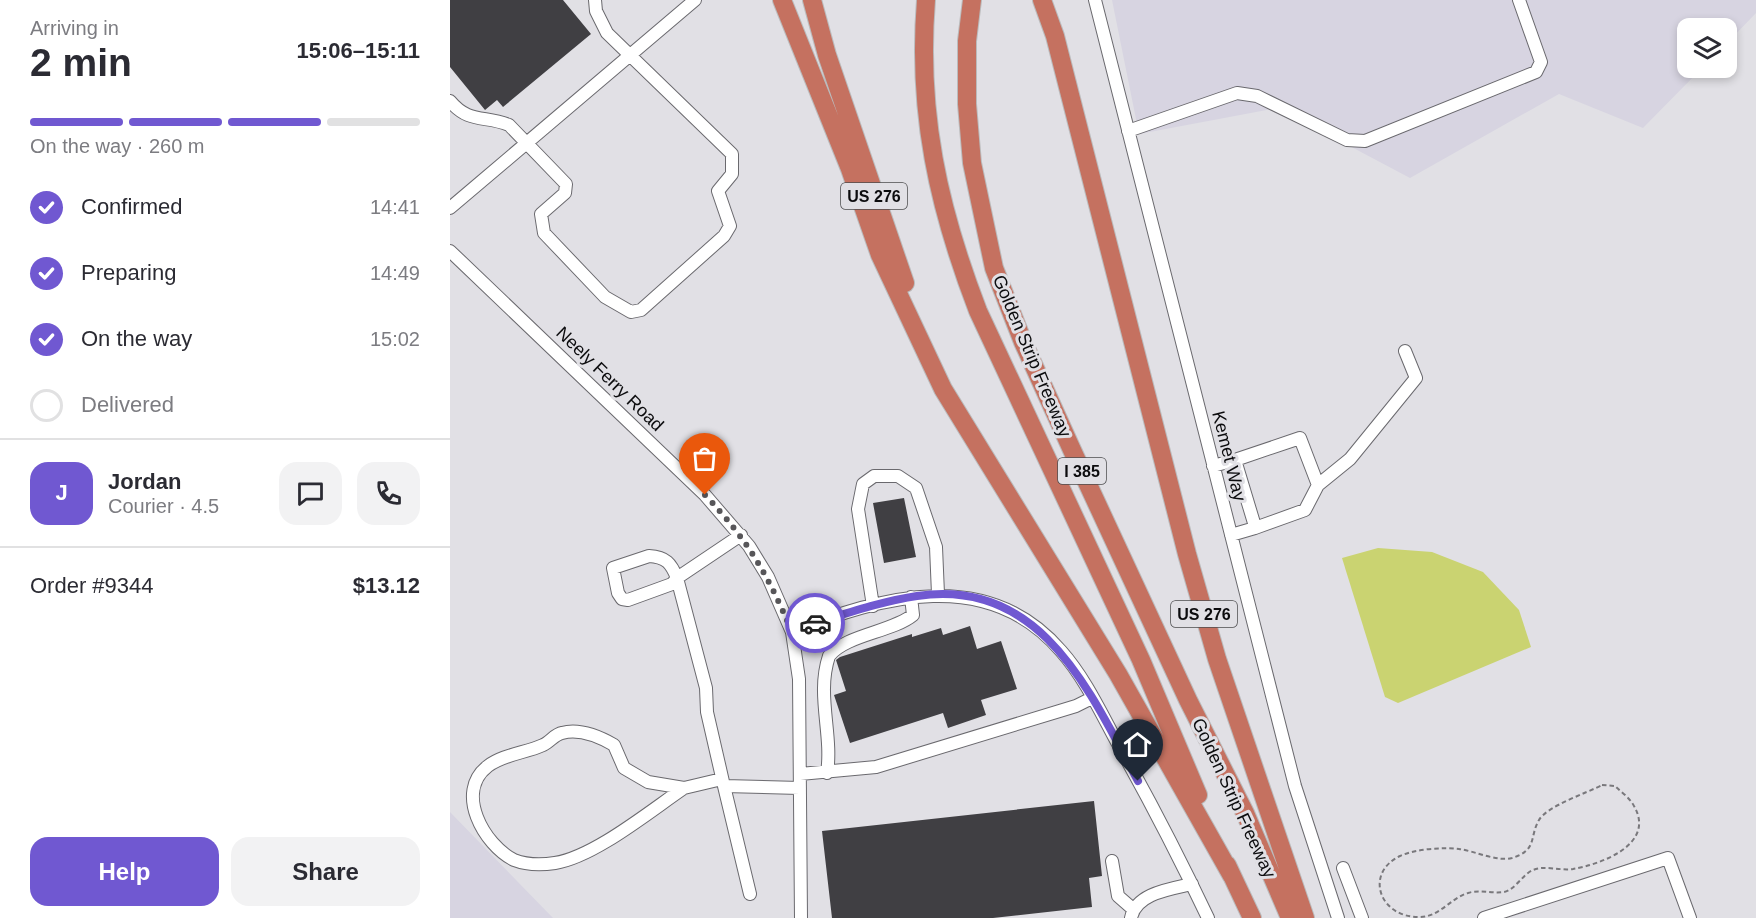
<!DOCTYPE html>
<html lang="en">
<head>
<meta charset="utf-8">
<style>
	body { margin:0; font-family:Helvetica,sans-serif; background:#f2f2f3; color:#2b2b33; height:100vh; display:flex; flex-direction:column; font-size:22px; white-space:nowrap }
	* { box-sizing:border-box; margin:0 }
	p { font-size:20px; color:#7c7c81 }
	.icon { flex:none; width:33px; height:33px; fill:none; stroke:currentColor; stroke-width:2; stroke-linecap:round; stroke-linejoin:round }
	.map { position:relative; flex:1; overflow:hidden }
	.details { display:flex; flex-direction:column; background:#fff; width:450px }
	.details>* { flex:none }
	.buttons { position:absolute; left:1227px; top:18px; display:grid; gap:12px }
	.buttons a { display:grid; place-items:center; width:60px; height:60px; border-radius:12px; background:#fff; box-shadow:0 3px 9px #0003; font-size:30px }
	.pin { position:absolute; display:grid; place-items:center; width:51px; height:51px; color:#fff; margin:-62px -26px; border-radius:50% 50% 50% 0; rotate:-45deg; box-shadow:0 0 6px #0007 }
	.pin .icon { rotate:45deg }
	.courier { position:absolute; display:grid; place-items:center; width:60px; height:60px; margin:-30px; border:4px solid #7058d1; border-radius:50%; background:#fff; color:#222; box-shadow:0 2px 8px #0007 }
	.overview em { font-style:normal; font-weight:600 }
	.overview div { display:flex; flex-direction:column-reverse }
	.overview { display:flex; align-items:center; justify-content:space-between; height:102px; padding:0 30px }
	h1 { font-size:39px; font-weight:600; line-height:45px }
	.bar { display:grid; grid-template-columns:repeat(4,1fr); gap:9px 6px; align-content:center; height:72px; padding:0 30px }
	.bar i { height:8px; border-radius:4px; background:#e1e1e2 }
	.bar .on { background:#7058d1 }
	.bar p { grid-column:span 4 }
	.line { display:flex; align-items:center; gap:15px; padding:0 30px; border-top:2px solid #e1e1e2 }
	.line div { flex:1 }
	.round { display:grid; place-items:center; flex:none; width:63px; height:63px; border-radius:18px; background:#f2f2f3 }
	ol { padding:0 30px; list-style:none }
	li { display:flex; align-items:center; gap:18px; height:66px }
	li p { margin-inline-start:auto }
	li .icon { padding:6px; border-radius:50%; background:#7058d1; color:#fff; stroke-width:4 }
	li:last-child { color:#7c7c81 }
	li i { width:33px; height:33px; border:3px solid #e1e1e2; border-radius:50% }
	.cta { display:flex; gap:12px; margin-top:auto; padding:12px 30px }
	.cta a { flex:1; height:69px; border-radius:18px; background:#7058d1; color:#fff; font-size:24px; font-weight:600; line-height:69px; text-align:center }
	.cta a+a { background:#f2f2f3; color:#2b2b33 }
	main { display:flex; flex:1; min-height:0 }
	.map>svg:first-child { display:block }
</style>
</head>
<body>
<main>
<section class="details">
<div class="overview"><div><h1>2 min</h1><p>Arriving in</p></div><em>15:06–15:11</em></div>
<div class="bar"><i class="on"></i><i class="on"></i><i class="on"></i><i></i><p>On the way · 260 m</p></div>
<ol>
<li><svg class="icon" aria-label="check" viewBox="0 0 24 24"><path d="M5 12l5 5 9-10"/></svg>Confirmed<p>14:41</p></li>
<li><svg class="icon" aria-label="check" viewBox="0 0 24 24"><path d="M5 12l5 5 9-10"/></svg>Preparing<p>14:49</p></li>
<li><svg class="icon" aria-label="check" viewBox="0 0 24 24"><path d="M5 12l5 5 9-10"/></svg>On the way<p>15:02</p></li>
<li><i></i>Delivered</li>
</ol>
<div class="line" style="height:108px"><b class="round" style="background:#7058d1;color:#fff">J</b><div><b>Jordan</b><p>Courier · 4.5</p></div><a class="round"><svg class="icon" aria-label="chat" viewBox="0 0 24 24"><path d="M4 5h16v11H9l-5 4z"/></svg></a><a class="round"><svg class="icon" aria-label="phone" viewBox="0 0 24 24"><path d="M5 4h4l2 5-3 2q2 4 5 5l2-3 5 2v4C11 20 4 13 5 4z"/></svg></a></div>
<div class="line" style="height:78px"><div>Order #9344</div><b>$13.12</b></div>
<div class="cta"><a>Help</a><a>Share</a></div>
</section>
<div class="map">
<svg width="1306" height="918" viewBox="0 0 1306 918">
	<rect width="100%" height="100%" fill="#e1e0e5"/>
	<path fill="#d7d4e1" d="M662 0H1306V13L1277 43 1276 28H1238V68H1252L1193 128 1109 94 960 178 828 108 689 134Z
		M0 812 103 918H0Z"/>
	<path fill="#cad371" d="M928 548 982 552 1033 572 1069 610 1081 647 948 703 935 697 892 558Z"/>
	<path fill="#403f43" d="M0 0H113L141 34 53 107 47 100 35 110 0 67Z
		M454 498 466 557 434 563 423 503Z
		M520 626 527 649 551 641 567 689 531 700 536 715 498 728 493 713 400 743 384 695 396 691 386 660 390 657 462 634V637L491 628 493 635Z
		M644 801 652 876 639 878 642 907 543 918H382L372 831Z"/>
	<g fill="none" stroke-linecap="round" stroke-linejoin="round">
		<g stroke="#6a696e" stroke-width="14">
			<path id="minor" d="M645 0 845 786 888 918
				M0 101C19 124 35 115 59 125L116 184 115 193 91 214 94 233 155 297 181 312 191 310 274 236 280 226 268 191 282 174V154L157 33 146 11 145 0
				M678 131 787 93 807 96 897 140 915 141 1086 72 1091 62 1069 0
				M0 208 245 0
				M0 251 255 495 299 546 318 577 342 632 349 679 351 918
				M785 460 850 438 868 485
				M763 466 785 460 804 523 805 528 781 535
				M805 528 855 510 868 485 900 459 966 378 955 351
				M291 535 227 578 256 688 257 712 274 786 350 788
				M199 556C216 557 221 563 227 578L222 584 178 600 172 599 168 593 163 568Z
				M423 606 408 509 413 484 424 476H448L466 488 486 547 488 594
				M342 632C432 596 538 566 611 651 635 678 651 713 668 744 700 801 730 859 758 918
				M377 773C383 734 366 695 379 656 395 635 442 632 463 615L461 597
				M350 774 426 767 626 706 642 698
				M274 786 300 894
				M234 788C200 811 144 857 105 863 92 865 77 865 64 860 34 845 4 792 38 766 54 754 76 753 93 745 100 742 105 734 112 733 130 728 150 737 164 745L174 768 198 782 234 788 272 779
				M662 861 668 896 684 910
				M893 868 912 918
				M681 918C686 893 721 889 742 884
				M1034 918 1218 858 1240 918"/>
		</g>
		<g stroke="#bbbbbc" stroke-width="20">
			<path id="highway" d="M332 0 400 169 430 255 493 389 668 674 782 876
				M362 0 377 55 455 283
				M476 0C467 112 488 207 528 311L691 660 748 795
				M522 0 517 41V104L522 163 544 268 573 342 622 450 738 700 795 813 840 918
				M592 0 605 36 737 554 767 659 855 918
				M777 865 802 918"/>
		</g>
		<path stroke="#79787c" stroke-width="2" stroke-dasharray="4.5 3" stroke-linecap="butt" d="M1152 785 1165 786C1171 792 1180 798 1184 806 1206 844 1152 864 1123 869 1110 871 1095 865 1083 870 1073 874 1065 890 1054 892 1042 894 1030 889 1018 893 1001 898 989 917 970 917 929 918 914 873 950 856 965 849 992 847 1009 849 1025 851 1047 862 1062 858 1088 850 1079 837 1089 820 1097 806 1137 793 1152 785Z"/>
		<use href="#minor" stroke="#fff" stroke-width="12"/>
		<use href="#highway" stroke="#c57160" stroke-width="18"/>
	</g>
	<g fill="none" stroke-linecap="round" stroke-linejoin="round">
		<path stroke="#575659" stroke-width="6" stroke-dasharray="0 10.8" d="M255 495C298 540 318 575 342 632L365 623"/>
		<path stroke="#7058d1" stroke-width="8" d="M365 623C398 613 433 601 467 596 591 577 640 692 688 781"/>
	</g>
	<g text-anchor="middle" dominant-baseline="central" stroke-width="6" stroke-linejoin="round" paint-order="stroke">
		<g fill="#e1e0e5" stroke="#4c4c4e" stroke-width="1.5">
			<rect x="391" y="183" width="66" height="26" rx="4.5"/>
			<rect x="608" y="458" width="48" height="26" rx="4.5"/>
			<rect x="721" y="601" width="66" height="26" rx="4.5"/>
		</g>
		<g font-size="16" font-weight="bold" fill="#0c0c0e">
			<text x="424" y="196">US 276</text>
			<text x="632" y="471">I 385</text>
			<text x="754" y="614">US 276</text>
		</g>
		<g font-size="18" fill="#0c0c0e" stroke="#e1e0e5">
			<text transform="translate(582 356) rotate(67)">Golden Strip Freeway</text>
			<text transform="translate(160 379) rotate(44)">Neely Ferry Road</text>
			<text transform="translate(779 456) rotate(76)">Kemet Way</text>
			<text transform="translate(784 798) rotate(65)">Golden Strip Freeway</text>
		</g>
	</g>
</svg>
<div class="buttons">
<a><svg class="icon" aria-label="layers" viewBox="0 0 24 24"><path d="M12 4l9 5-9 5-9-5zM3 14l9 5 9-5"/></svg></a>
</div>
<div class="pin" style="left:255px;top:495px;background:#ea580c"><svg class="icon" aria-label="bag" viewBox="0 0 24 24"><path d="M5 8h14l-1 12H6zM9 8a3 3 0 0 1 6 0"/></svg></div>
<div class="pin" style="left:688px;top:781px;background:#1f2937"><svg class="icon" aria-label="home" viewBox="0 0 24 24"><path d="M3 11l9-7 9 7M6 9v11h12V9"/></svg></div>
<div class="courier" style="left:365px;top:623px"><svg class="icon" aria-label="car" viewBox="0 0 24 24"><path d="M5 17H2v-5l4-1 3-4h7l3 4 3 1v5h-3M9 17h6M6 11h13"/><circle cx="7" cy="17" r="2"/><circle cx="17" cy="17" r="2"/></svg></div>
</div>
</main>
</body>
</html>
